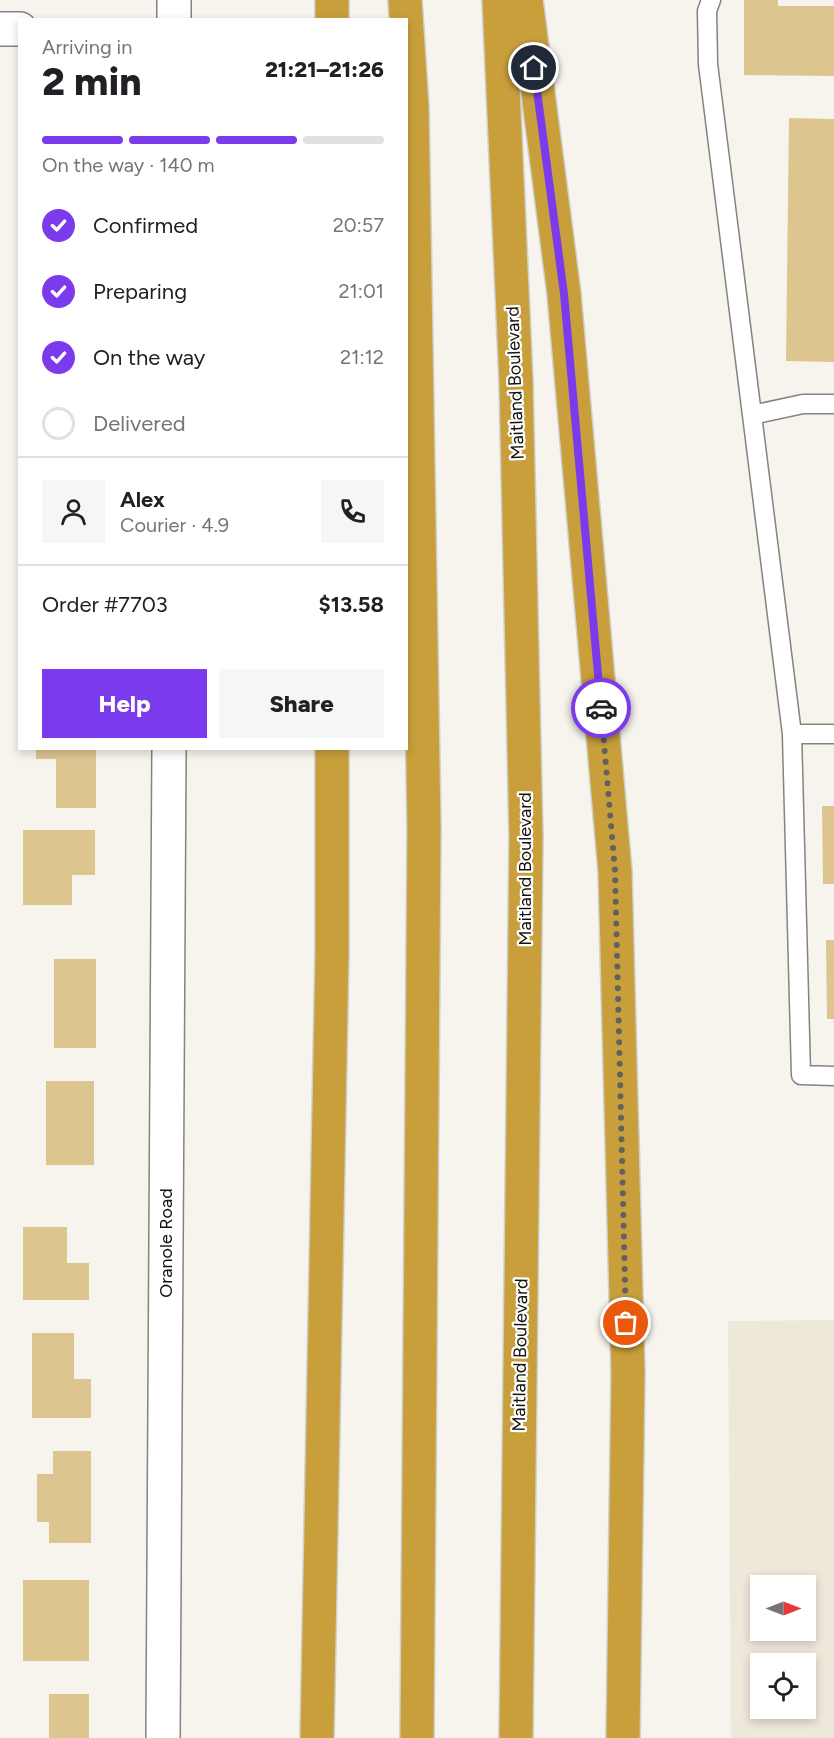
<!DOCTYPE html>
<html lang="en">
<head>
<meta charset="utf-8">
<style>
	body { margin:0; font-family:Figtree,sans-serif; background:#f6f6f6; color:#202124; height:100vh; display:flex; flex-direction:column; font-size:22px; white-space:nowrap }
	* { box-sizing:border-box; margin:0 }
	p { font-size:20px; color:#757577 }
	.icon { flex:none; width:33px; height:33px; fill:none; stroke:currentColor; stroke-width:2; stroke-linecap:round; stroke-linejoin:round }
	.map { position:relative; flex:1; overflow:hidden }
	.sheet { position:absolute; left:18px; top:18px; width:390px; height:732px; display:flex; flex-direction:column; background:#fff; border-radius:0px; box-shadow:0 3px 9px #0003 }
	.sheet>* { flex:none }
	.needle { width:39px; rotate:90deg }
	.buttons { position:absolute; left:750px; top:1575px; display:grid; gap:12px }
	.buttons a { display:grid; place-items:center; width:66px; height:66px; border-radius:0px; background:#fff; box-shadow:0 3px 9px #0003; font-size:30px }
	.pin { position:absolute; display:grid; place-items:center; width:51px; height:51px; color:#fff; margin:-26px; border:3px solid #fff; border-radius:50%; box-shadow:0 2px 6px #0007 }
	.courier { position:absolute; display:grid; place-items:center; width:60px; height:60px; margin:-30px; border:4px solid #7c3aed; border-radius:50%; background:#fff; color:#222; box-shadow:0 2px 8px #0007 }
	.headline em { font-style:normal; font-weight:800 }
	.headline div { display:flex; flex-direction:column-reverse }
	.headline { display:flex; align-items:center; justify-content:space-between; height:102px; padding:0 24px }
	h1 { font-size:39px; font-weight:800; line-height:45px }
	.bar { display:grid; grid-template-columns:repeat(4,1fr); gap:9px 6px; align-content:center; height:72px; padding:0 24px }
	.bar i { height:8px; border-radius:4px; background:#e0e0e0 }
	.bar .current { background:#7c3aed }
	.bar p { grid-column:span 4 }
	.line { display:flex; align-items:center; gap:15px; padding:0 24px; border-top:2px solid #e0e0e0 }
	.line div { flex:1 }
	.round { display:grid; place-items:center; flex:none; width:63px; height:63px; border-radius:0px; background:#f6f6f6 }
	ol { padding:0 24px; list-style:none }
	li { display:flex; align-items:center; gap:18px; height:66px }
	li p { margin-inline-start:auto }
	li .icon { padding:6px; border-radius:50%; background:#7c3aed; color:#fff; stroke-width:4 }
	li:last-child { color:#757577 }
	li i { width:33px; height:33px; border:3px solid #e0e0e0; border-radius:50% }
	.action { display:flex; gap:12px; margin-top:auto; padding:12px 24px }
	.action a { flex:1; height:69px; border-radius:0px; background:#7c3aed; color:#fff; font-size:24px; font-weight:800; line-height:69px; text-align:center }
	.action a+a { background:#f6f6f6; color:#202124 }
	.map>svg:first-child { display:block }
</style>
</head>
<body>
<div class="map">
<svg width="834" height="1738" viewBox="0 0 834 1738">
	<rect width="100%" height="100%" fill="#f7f4ee"/>
	<path fill="#eee8db" fill-rule="evenodd" d="M834 1320V1738H731L728 1321ZM760 1586H806V1630H760ZM760 1664H806V1708H760Z"/>
	<path fill="#ddc590" d="M744 0H778V6H834V76L744 75Z
		M789 118 834 119V362L786 361Z
		M36 748H96V808H56V759H36Z
		M822 806H834V884H823Z
		M23 830H95V875H72V905H23Z
		M826 940H834V1019H827Z
		M54 959H96V1048H54Z
		M46 1081H94V1165H46Z
		M23 1227H67V1263H89V1300H23Z
		M32 1333H74V1379H91V1418H32Z
		M53 1451H91V1543H49V1522H37V1474H53Z
		M23 1580H89V1661H23Z
		M49 1694H89V1738H49Z"/>
	<g fill="none" stroke-linecap="round" stroke-linejoin="round">
		<g stroke="#85837d" stroke-width="21">
			<path id="service" d="M711 0 707 11 708 64 752 415
				M834 404H803L752 415 792 734 801 1075 834 1076
				M792 734H834"/>
		</g>
		<g stroke="#85837d" stroke-width="36">
			<path id="minor" d="M174 20V0
				M0 29H20
				M163 1738 169 748"/>
		</g>
		<g stroke="#d0d0cf" stroke-width="36">
			<path id="motorway" d="M332 0V20
				M405 0 412 107 424 827 417 1738
				M499 0 516 381 526 837 516 1738
				M526 0 564 294 615 871 628 1373 623 1738
				M317 1738 332 953V748"/>
		</g>
		<use href="#service" stroke="#fff" stroke-width="18"/>
		<use href="#minor" stroke="#fff" stroke-width="33"/>
		<use href="#motorway" stroke="#c89f3b" stroke-width="33"/>
	</g>
	<g fill="none" stroke-linecap="round" stroke-linejoin="round">
		<path stroke="#63615e" stroke-width="6" stroke-dasharray="0 10.8" d="M601 708 615 871 626 1323"/>
		<path stroke="#7c3aed" stroke-width="8" d="M534 68 564 294 601 708"/>
	</g>
	<g text-anchor="middle" dominant-baseline="central" stroke-width="4.5" stroke-linejoin="round" paint-order="stroke">
		<g font-size="18" fill="#131210" stroke="#fff">
			<text transform="translate(515 383) rotate(-92)">Maitland Boulevard</text>
			<text transform="translate(525 869) rotate(-90)">Maitland Boulevard</text>
			<text transform="translate(166 1243) rotate(-90)">Oranole Road</text>
			<text transform="translate(520 1355) rotate(-89)">Maitland Boulevard</text>
		</g>
	</g>
</svg>
<div class="buttons">
<a><svg class="needle" viewBox="-14 -14 28 28"><path d="M0-13l5 13h-10z" fill="#e53935"/><path d="M0 13l5-13h-10z" fill="#757577"/></svg></a>
<a><svg class="icon" aria-label="locate" viewBox="0 0 24 24"><circle cx="12" cy="12" r="6"/><path d="M12 2v4M12 18v4M2 12h4M18 12h4"/></svg></a>
</div>
<div class="pin" style="left:626px;top:1323px;background:#ea580c"><svg class="icon" aria-label="bag" viewBox="0 0 24 24"><path d="M5 8h14l-1 12H6zM9 8a3 3 0 0 1 6 0"/></svg></div>
<div class="pin" style="left:534px;top:68px;background:#1f2937"><svg class="icon" aria-label="home" viewBox="0 0 24 24"><path d="M3 11l9-7 9 7M6 9v11h12V9"/></svg></div>
<div class="courier" style="left:601px;top:708px"><svg class="icon" aria-label="car" viewBox="0 0 24 24"><path d="M5 17H2v-5l4-1 3-4h7l3 4 3 1v5h-3M9 17h6M6 11h13"/><circle cx="7" cy="17" r="2"/><circle cx="17" cy="17" r="2"/></svg></div>
<section class="sheet">
<div class="headline"><div><h1>2 min</h1><p>Arriving in</p></div><em>21:21–21:26</em></div>
<div class="bar"><i class="current"></i><i class="current"></i><i class="current"></i><i></i><p>On the way · 140 m</p></div>
<ol>
<li><svg class="icon" aria-label="check" viewBox="0 0 24 24"><path d="M5 12l5 5 9-10"/></svg>Confirmed<p>20:57</p></li>
<li><svg class="icon" aria-label="check" viewBox="0 0 24 24"><path d="M5 12l5 5 9-10"/></svg>Preparing<p>21:01</p></li>
<li><svg class="icon" aria-label="check" viewBox="0 0 24 24"><path d="M5 12l5 5 9-10"/></svg>On the way<p>21:12</p></li>
<li><i></i>Delivered</li>
</ol>
<div class="line" style="height:108px"><a class="round"><svg class="icon" aria-label="person" viewBox="0 0 24 24"><circle cx="12" cy="8" r="4"/><path d="M4 21q1-7 8-7t8 7"/></svg></a><div><b>Alex</b><p>Courier · 4.9</p></div><a class="round"><svg class="icon" aria-label="phone" viewBox="0 0 24 24"><path d="M5 4h4l2 5-3 2q2 4 5 5l2-3 5 2v4C11 20 4 13 5 4z"/></svg></a></div>
<div class="line" style="height:78px"><div>Order #7703</div><b>$13.58</b></div>
<div class="action"><a>Help</a><a>Share</a></div>
</section>
</div>
</body>
</html>
